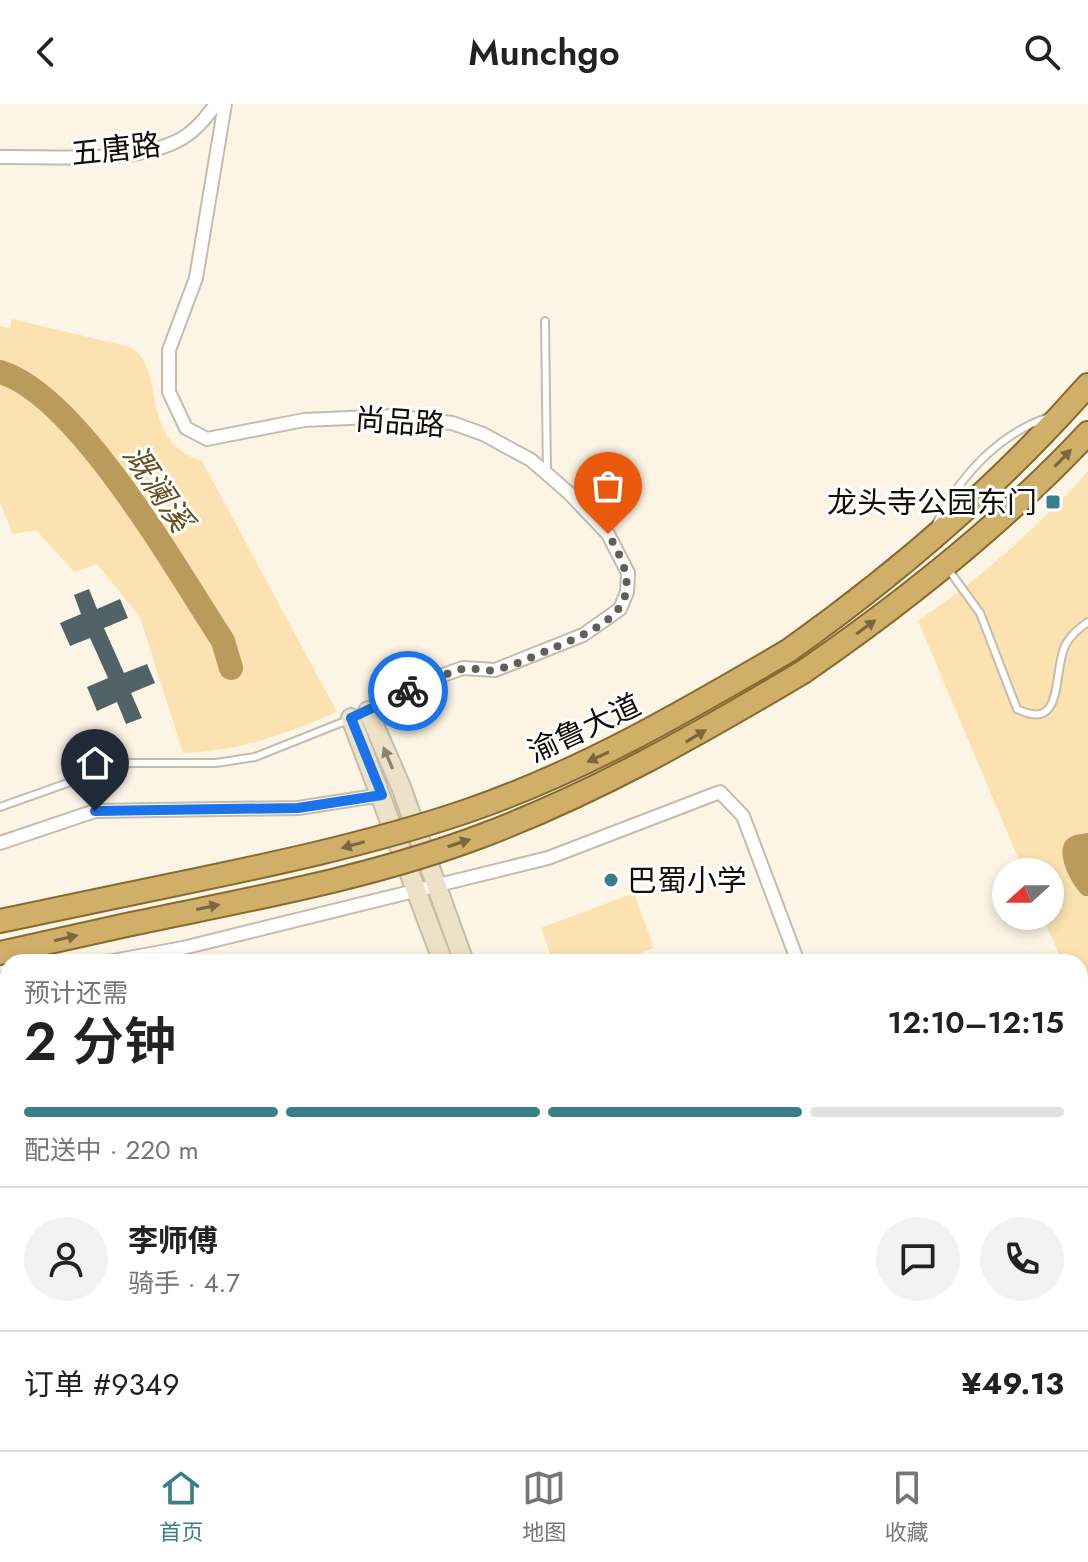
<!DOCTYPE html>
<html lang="zh">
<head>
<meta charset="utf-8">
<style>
	body { margin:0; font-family:Jost,"Noto Sans SC",sans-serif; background:#f2f2f2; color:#222; height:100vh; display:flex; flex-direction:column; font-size:30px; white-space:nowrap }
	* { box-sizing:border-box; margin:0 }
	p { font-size:26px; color:#767676 }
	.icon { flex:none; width:44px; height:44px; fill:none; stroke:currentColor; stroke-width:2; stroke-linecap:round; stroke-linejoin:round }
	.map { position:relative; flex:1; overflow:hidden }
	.sheet { position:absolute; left:0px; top:850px; width:1088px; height:496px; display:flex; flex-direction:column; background:#fff; border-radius:24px 24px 0 0; box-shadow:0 4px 12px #0003 }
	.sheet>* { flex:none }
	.needle { width:52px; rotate:249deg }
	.controls { position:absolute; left:992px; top:754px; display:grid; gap:16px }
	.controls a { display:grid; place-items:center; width:72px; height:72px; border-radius:50%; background:#fff; box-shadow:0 4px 12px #0003; font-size:40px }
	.pin { position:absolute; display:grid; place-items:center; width:68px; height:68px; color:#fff; margin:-82px -34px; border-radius:50% 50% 50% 0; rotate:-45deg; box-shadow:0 0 8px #0007 }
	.pin .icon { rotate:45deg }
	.courier { position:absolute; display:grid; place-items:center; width:80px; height:80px; margin:-40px; border:6px solid #1a73e8; border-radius:50%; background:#fff; color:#222; box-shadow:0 2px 10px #0007 }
	.overview em { font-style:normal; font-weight:600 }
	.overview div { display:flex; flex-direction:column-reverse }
	.overview { display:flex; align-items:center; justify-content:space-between; height:136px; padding:0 24px }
	h1 { font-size:52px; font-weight:600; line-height:60px }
	.bar { display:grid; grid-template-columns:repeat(4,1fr); gap:12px 8px; align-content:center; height:96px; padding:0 24px }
	.bar i { height:10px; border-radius:6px; background:#e0e0e0 }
	.bar .current { background:#387f89 }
	.bar p { grid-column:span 4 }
	.line { display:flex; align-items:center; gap:20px; padding:0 24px; border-top:2px solid #e0e0e0 }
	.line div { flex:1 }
	.round { display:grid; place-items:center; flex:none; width:84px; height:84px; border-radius:42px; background:#f2f2f2 }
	header { display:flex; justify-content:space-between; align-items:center; height:104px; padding:0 24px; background:#fff; font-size:36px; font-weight:600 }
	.dock { display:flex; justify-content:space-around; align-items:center; height:112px; border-top:2px solid #e0e0e0; background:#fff; font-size:22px; color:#767676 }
	.dock a { display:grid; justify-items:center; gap:4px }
	.dock .current { color:#387f89 }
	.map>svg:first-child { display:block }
</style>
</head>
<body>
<header><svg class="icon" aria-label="back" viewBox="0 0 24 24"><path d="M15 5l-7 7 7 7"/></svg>Munchgo<svg class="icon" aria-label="search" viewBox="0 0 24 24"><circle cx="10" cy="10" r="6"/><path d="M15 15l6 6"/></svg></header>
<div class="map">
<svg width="1088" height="1346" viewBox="0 0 1088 1346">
	<rect width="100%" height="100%" fill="#fcf4e4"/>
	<path fill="#fce2b0" d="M12 215 130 243C168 263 136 336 202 357L337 608C286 630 239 647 183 649L140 513 97 460 74 468 36 426 13 430 0 399V222L10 224Z
		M1088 367V919L1080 900V858H1062L1043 812H1050V768H1024L918 517C981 473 1037 425 1088 367Z
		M634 789 654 844 616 858H553L541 824Z"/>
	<path fill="#ba9b5c" d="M1088 729V792H1084C1072 783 1052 745 1069 734 1074 730 1082 730 1088 729Z"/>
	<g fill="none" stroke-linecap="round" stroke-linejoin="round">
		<path stroke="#ba9b5c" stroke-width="24" d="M0 268C78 291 177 467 223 537L231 564"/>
	</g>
	<path fill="#516366" d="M89 485 97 505 120 495 128 514 104 524 124 569 147 560 155 579 131 589 142 614 126 620 117 598 97 607 87 583 108 574 90 534 70 542 60 519 81 510 74 491Z"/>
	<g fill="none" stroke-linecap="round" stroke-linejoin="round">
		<g stroke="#c4bdad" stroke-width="10">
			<path id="service" d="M545 217 547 369
				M936 420C959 373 998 330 1049 313
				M948 465 980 509 1017 605C1066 630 1052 565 1066 540 1071 531 1079 524 1088 518
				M0 703 124 659H216L255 653 348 616
				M0 1126 8 1146
				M241 1338 242 1346
				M66 1346 67 1338"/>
		</g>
		<g stroke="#c4bdad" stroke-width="16">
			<path id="minor" d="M225 0 196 174 169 246V288L186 324 207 335 304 316 394 312 452 319 483 330 531 356 569 389 608 430 628 469 627 488 620 505 583 531 495 566 463 564 440 572 364 609
				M0 53C52 52 129 60 175 38 193 30 205 15 216 0
				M0 739 95 707 298 704 382 691
				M107 858 183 844 548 754 720 688 743 712 798 858
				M0 875 8 874
				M980 1338 983 1346"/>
		</g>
		<g stroke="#c4bdad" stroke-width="22">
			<path id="secondary" d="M368 607 401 683 464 858
				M351 614 443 858
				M618 1338 621 1346
				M640 1338 643 1346"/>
		</g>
		<g stroke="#866a2f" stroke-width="26">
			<path id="trunk" d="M788 547C898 469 999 382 1088 281
				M803 568C906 497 1003 420 1088 329
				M0 817 124 791
				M0 849 131 820"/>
		</g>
		<use href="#service" stroke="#fff" stroke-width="6"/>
		<use href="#minor" stroke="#fff" stroke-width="12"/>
		<use href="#secondary" stroke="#ede1c7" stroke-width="18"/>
		<use href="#trunk" stroke="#d0af68" stroke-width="22"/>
		<g stroke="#866a2f" stroke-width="26" stroke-linecap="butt">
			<path id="trunk-bridge" d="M124 791C239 767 355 745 467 707 581 668 684 608 788 547
				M131 820C250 795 371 774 484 731 597 688 699 630 803 568"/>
		</g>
		<use href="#trunk-bridge" stroke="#d0af68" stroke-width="22"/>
	</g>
	<defs><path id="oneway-solid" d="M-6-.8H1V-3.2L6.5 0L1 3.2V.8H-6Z" transform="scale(2)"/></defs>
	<g fill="#7a673e">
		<use href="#oneway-solid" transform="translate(1063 354) rotate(-46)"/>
		<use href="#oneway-solid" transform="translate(866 523) rotate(-36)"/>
		<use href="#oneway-solid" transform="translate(696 632) rotate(-31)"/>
		<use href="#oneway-solid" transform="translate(598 653) rotate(155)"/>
		<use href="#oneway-solid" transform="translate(459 739) rotate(-18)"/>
		<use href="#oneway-solid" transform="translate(353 741) rotate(164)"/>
		<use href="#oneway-solid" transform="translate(208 803) rotate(-12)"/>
		<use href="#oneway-solid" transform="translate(66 834) rotate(-13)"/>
	</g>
	<use fill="#8a8272" href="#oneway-solid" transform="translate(388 654) rotate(-113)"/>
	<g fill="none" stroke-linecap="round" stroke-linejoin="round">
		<path stroke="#645f56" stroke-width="8" stroke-dasharray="0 14.4" d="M408 587C425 579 441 571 459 566 471 562 483 568 495 566 517 561 538 550 558 542 620 516 648 495 608 430"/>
		<path stroke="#1a73e8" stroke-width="10" d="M95 707 298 704 382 691 351 614 408 587"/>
	</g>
	<g fill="#387f89" stroke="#fff" stroke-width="3">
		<rect x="1045" y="390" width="16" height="16" rx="4"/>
		<circle cx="611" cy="776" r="8"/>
	</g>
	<g text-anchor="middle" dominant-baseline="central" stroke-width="6" stroke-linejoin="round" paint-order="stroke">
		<g font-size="30" fill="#120f0a" stroke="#fff">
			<text transform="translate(116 45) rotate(-6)">五唐路</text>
			<text transform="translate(400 318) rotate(4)">尚品路</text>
			<text transform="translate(584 624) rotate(-25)">渝鲁大道</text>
		</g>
		<g font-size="30" fill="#120f0a" stroke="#fff" text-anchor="end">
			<text x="1037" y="398">龙头寺公园东门</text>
			<text x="627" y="776" text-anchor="start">巴蜀小学</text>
		</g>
		<g font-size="32" font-style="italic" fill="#654f1e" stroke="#fff">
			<text transform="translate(158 384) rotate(56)">溉澜溪</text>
		</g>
	</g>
</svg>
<div class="controls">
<a><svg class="needle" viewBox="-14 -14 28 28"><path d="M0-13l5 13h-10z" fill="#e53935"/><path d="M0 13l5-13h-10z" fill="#767676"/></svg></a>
</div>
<div class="pin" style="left:608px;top:430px;background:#ea580c"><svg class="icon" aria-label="bag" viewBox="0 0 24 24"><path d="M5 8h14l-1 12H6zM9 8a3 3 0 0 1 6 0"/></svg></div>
<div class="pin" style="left:95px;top:707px;background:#1f2937"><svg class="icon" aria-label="home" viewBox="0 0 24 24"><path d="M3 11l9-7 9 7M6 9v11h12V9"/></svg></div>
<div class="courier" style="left:408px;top:587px"><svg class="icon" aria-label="bike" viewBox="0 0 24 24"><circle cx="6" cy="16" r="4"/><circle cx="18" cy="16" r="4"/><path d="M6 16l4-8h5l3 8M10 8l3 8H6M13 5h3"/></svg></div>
<section class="sheet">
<div class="overview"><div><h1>2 分钟</h1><p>预计还需</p></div><em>12:10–12:15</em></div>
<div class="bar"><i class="current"></i><i class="current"></i><i class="current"></i><i></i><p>配送中 · 220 m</p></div>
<div class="line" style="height:144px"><a class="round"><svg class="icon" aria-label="person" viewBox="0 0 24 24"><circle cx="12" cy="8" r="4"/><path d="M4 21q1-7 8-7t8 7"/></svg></a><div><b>李师傅</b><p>骑手 · 4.7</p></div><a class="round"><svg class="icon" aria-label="chat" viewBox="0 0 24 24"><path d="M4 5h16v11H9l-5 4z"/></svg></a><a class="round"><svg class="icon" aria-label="phone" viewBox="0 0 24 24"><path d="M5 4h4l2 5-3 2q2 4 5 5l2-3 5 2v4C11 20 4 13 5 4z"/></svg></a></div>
<div class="line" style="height:104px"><div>订单 #9349</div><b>¥49.13</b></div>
</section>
</div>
<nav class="dock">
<a class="current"><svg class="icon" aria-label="home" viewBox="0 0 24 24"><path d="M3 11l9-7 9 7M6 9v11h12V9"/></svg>首页</a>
<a><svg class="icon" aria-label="map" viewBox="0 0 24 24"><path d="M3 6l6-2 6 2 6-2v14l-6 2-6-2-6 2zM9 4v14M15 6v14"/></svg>地图</a>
<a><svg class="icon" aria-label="saved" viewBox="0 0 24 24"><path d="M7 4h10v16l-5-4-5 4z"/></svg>收藏</a>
</nav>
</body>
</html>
